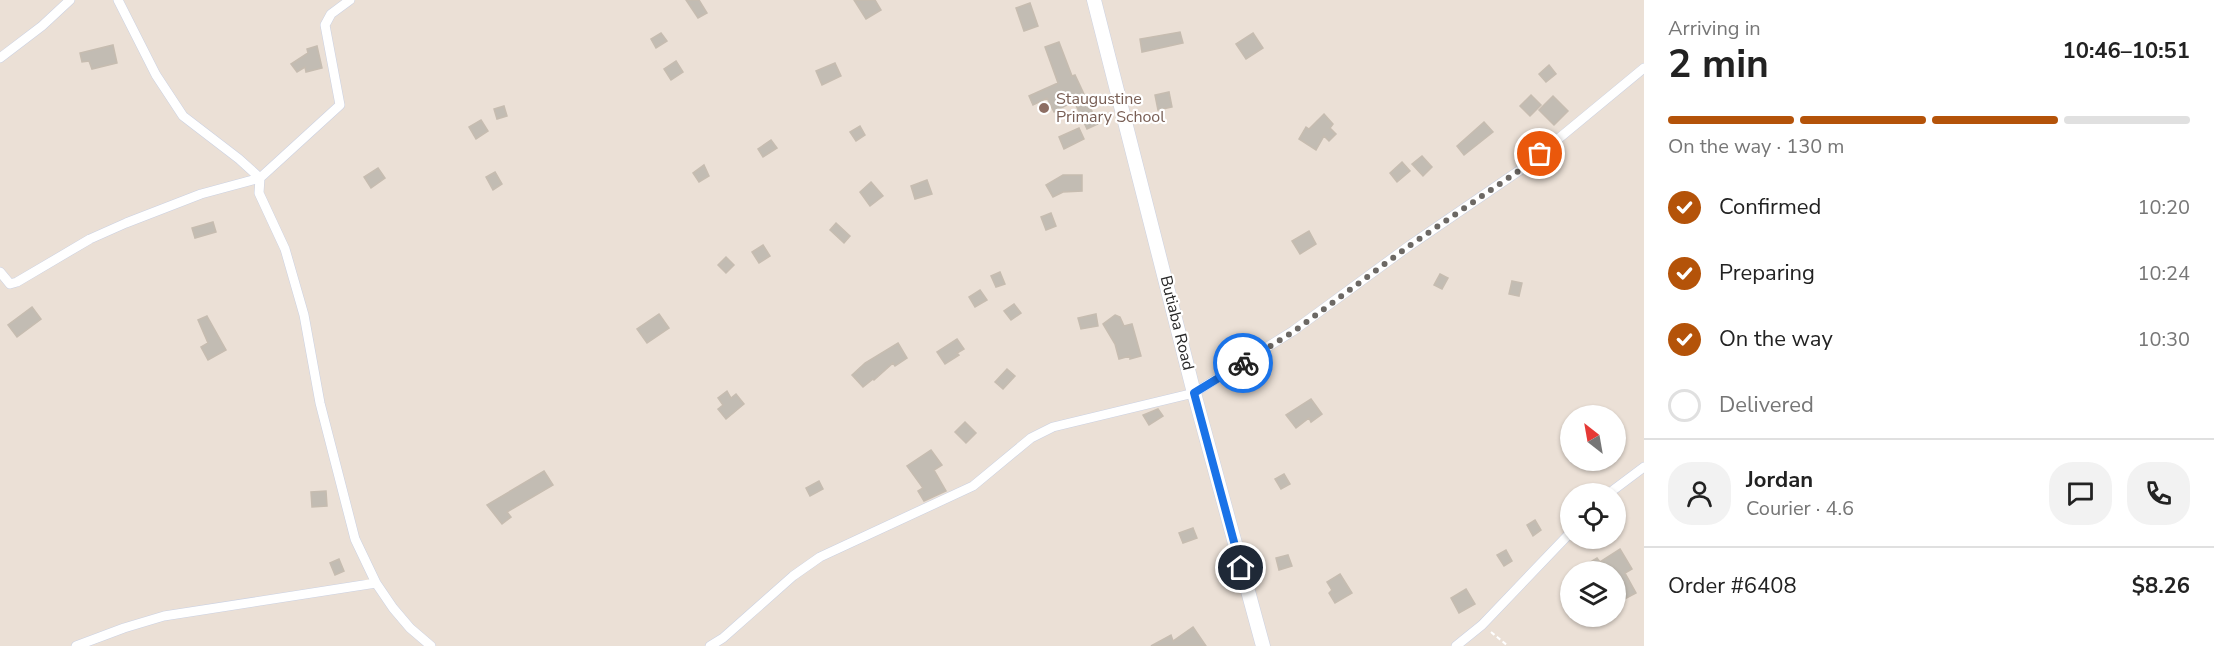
<!DOCTYPE html>
<html lang="en">
<head>
<meta charset="utf-8">
<style>
	body { margin:0; font-family:"Nunito Sans",sans-serif; background:#f2f2f2; color:#222; height:100vh; display:flex; flex-direction:column; font-size:22px; white-space:nowrap }
	* { box-sizing:border-box; margin:0 }
	p { font-size:20px; color:#767676 }
	.icon { flex:none; width:33px; height:33px; fill:none; stroke:currentColor; stroke-width:2; stroke-linecap:round; stroke-linejoin:round }
	.map { position:relative; flex:1; overflow:hidden }
	.side { display:flex; flex-direction:column; background:#fff; width:570px }
	.side>* { flex:none }
	.needle { width:39px; rotate:329deg }
	.controls { position:absolute; left:1560px; top:405px; display:grid; gap:12px }
	.controls a { display:grid; place-items:center; width:66px; height:66px; border-radius:50%; background:#fff; box-shadow:0 2px 4px #0004; font-size:30px }
	.pin { position:absolute; display:grid; place-items:center; width:51px; height:51px; color:#fff; margin:-26px; border:3px solid #fff; border-radius:50%; box-shadow:0 2px 6px #0007 }
	.courier { position:absolute; display:grid; place-items:center; width:60px; height:60px; margin:-30px; border:4px solid #1a73e8; border-radius:50%; background:#fff; color:#222; box-shadow:0 2px 8px #0007 }
	.head em { font-style:normal; font-weight:700 }
	.head div { display:flex; flex-direction:column-reverse }
	.head { display:flex; align-items:center; justify-content:space-between; height:102px; padding:0 24px }
	h1 { font-size:39px; font-weight:700; line-height:45px }
	.bar { display:grid; grid-template-columns:repeat(4,1fr); gap:9px 6px; align-content:center; height:72px; padding:0 24px }
	.bar i { height:8px; border-radius:4px; background:#e0e0e0 }
	.bar .selected { background:#b45309 }
	.bar p { grid-column:span 4 }
	.line { display:flex; align-items:center; gap:15px; padding:0 24px; border-top:2px solid #e0e0e0 }
	.line div { flex:1 }
	.round { display:grid; place-items:center; flex:none; width:63px; height:63px; border-radius:24px; background:#f2f2f2 }
	ol { padding:0 24px; list-style:none }
	li { display:flex; align-items:center; gap:18px; height:66px }
	li p { margin-inline-start:auto }
	li .icon { padding:6px; border-radius:50%; background:#b45309; color:#fff; stroke-width:4 }
	li:last-child { color:#767676 }
	li i { width:33px; height:33px; border:3px solid #e0e0e0; border-radius:50% }
	main { display:flex; flex:1; min-height:0 }
	.map>svg:first-child { display:block }
</style>
</head>
<body>
<main>
<div class="map">
<svg width="1644" height="646" viewBox="0 0 1644 646">
	<rect width="100%" height="100%" fill="#ebe0d6"/>
	<path fill="#c2bcb3" stroke="#c6bcb0" stroke-width="1.5" d="M686 0H699L707 13 698 18Z
		M854 0H875L881 10 866 19Z
		M1030 3 1038 26 1024 31 1016 8Z
		M1180 32 1183 43 1142 52 1140 39Z
		M661 33 667 41 656 48 651 39Z
		M1253 33 1263 48 1246 59 1236 44Z
		M1059 42 1072 76 1075 75 1098 124 1087 129 1074 101 1054 112 1047 98 1033 105 1029 96 1058 83 1045 47Z
		M113 45 117 63 92 69 89 61 82 62 80 53Z
		M317 46 322 68 306 72 305 67 297 72 291 64 308 53 307 49Z
		M676 61 683 72 671 80 664 69Z
		M835 63 841 76 822 85 816 71Z
		M1549 65 1556 74 1546 82 1539 74Z
		M1169 92 1172 107 1158 110 1155 95Z
		M1531 95 1541 105 1530 116 1520 106Z
		M1553 96 1568 111 1554 125 1539 110Z
		M504 106 507 116 497 119 494 109Z
		M1324 114 1333 124 1330 128 1336 134 1329 141 1324 136 1316 150 1299 139 1306 127 1309 129Z
		M481 120 488 131 476 139 469 127Z
		M1484 122 1493 132 1464 155 1457 146Z
		M860 126 865 135 856 141 850 132Z
		M1079 128 1084 139 1064 149 1059 137Z
		M771 140 777 148 763 157 758 149Z
		M1422 156 1432 167 1423 176 1412 164Z
		M1402 162 1410 171 1397 182 1390 173Z
		M704 165 709 176 699 182 693 173Z
		M378 168 385 178 371 188 364 177Z
		M495 172 502 184 493 190 486 177Z
		M1063 175H1082V191L1063 192 1053 197 1046 185Z
		M927 180 932 194 915 199 911 186Z
		M871 182 883 196 870 206 860 192Z
		M1051 213 1056 226 1046 230 1041 217Z
		M213 222 216 232 195 238 192 228Z
		M836 223 850 236 844 243 830 230Z
		M1309 231 1316 244 1300 254 1292 241Z
		M763 245 770 256 759 263 752 252Z
		M726 257 734 265 726 273 718 265Z
		M1000 272 1005 284 996 287 991 276Z
		M1440 274 1448 278 1442 289 1434 285Z
		M1512 281 1522 283 1519 296 1509 294Z
		M980 290 987 300 975 307 969 297Z
		M1014 304 1021 313 1011 320 1004 311Z
		M32 307 41 319 17 337 8 325Z
		M659 314 669 328 647 343 637 329Z
		M1096 314 1098 326 1081 329 1078 318Z
		M1115 315 1120 317 1124 326 1132 324 1141 356 1130 359V356L1119 359 1115 344 1103 324Z
		M207 316 226 350 208 360 201 347 208 343 198 320Z
		M957 339 964 349 957 353 959 355 945 364 937 352Z
		M898 343 907 358 895 366 893 363 874 380 873 379 863 387 852 375 865 363Z
		M1233 348 1236 359 1222 363 1219 351Z
		M1007 369 1015 376 1003 389 995 382Z
		M727 391 731 398 736 394 744 404 726 419 718 409 723 405 718 398Z
		M1311 399 1322 414 1311 422 1309 418 1296 428 1286 415Z
		M1158 409 1163 416 1149 425 1143 415Z
		M965 422 976 433 966 443 955 432Z
		M931 450 942 465 934 470 946 491 924 501 918 491 923 488 907 466Z
		M544 471 553 485 507 512 511 517 502 524 487 505Z
		M1284 474 1290 484 1281 489 1275 479Z
		M819 481 823 489 810 496 806 488Z
		M326 491 327 506 312 507 311 492Z
		M1535 520 1541 530 1533 536 1527 525Z
		M1193 528 1197 538 1183 543 1179 533Z
		M1620 549 1632 569 1625 573 1636 593 1619 602 1616 595V572H1574L1597 558 1600 562Z
		M1506 550 1512 561 1504 566 1497 555Z
		M1288 555 1292 566 1279 570 1276 558Z
		M339 559 344 571 335 575 330 563Z
		M1340 574 1352 593 1335 603 1329 593 1332 590 1327 582Z
		M1466 589 1475 604 1459 613 1451 598Z
		M1193 627 1206 646H1151L1171 635 1173 641Z"/>
	<g fill="none" stroke-linecap="round" stroke-linejoin="round">
		<g stroke="#cbd1e2" stroke-width="10">
			<path id="minor" d="M118 0 156 75 183 116 239 159 260 178
				M0 58 42 26 70 0
				M260 178 259 193 285 249 304 315 320 403 355 539 376 583 393 608 410 628 431 646
				M0 272 10 284 17 282 90 239 126 223 201 194 260 178 340 105 325 25 331 14 350 0
				M1608 494 1644 467
				M76 646 124 628 164 616 376 583
				M710 646 723 638 793 576 820 557 973 486 1031 438 1053 427 1194 393 1293 331 1409 246 1523 168 1644 68
				M1456 646 1482 625 1570 533"/>
		</g>
		<g stroke="#cbd1e2" stroke-width="15">
			<path id="secondary" d="M1094 0 1194 393 1263 646"/>
		</g>
		<path stroke="#fff" stroke-width="2" stroke-dasharray="4.5 3" stroke-linecap="butt" d="M1491 632 1508 646"/>
		<use href="#minor" stroke="#fff" stroke-width="9"/>
		<use href="#secondary" stroke="#fff" stroke-width="14"/>
	</g>
	<g fill="none" stroke-linecap="round" stroke-linejoin="round">
		<path stroke="#6c6864" stroke-width="6" stroke-dasharray="0 10.8" d="M1243 363 1293 332 1409 246 1523 168 1540 154"/>
		<path stroke="#1a73e8" stroke-width="8" d="M1241 568 1194 393 1243 363"/>
	</g>
	<circle fill="#8d6e63" stroke="#fff" stroke-width="2" cx="1044" cy="108" r="6"/>
	<g text-anchor="middle" dominant-baseline="central" stroke-width="4.5" stroke-linejoin="round" paint-order="stroke">
		<g font-size="16" fill="#785e54" stroke="#fff" text-anchor="start">
			<text x="1056" y="99">Staugustine<tspan x="1056" dy="18">Primary School</tspan></text>
		</g>
		<g font-size="16" fill="#272727" stroke="#fff">
			<text transform="translate(1177 323) rotate(76)">Butiaba Road</text>
		</g>
	</g>
</svg>
<div class="controls">
<a><svg class="needle" viewBox="-14 -14 28 28"><path d="M0-13l5 13h-10z" fill="#e53935"/><path d="M0 13l5-13h-10z" fill="#767676"/></svg></a>
<a><svg class="icon" aria-label="locate" viewBox="0 0 24 24"><circle cx="12" cy="12" r="6"/><path d="M12 2v4M12 18v4M2 12h4M18 12h4"/></svg></a>
<a><svg class="icon" aria-label="layers" viewBox="0 0 24 24"><path d="M12 4l9 5-9 5-9-5zM3 14l9 5 9-5"/></svg></a>
</div>
<div class="pin" style="left:1540px;top:154px;background:#ea580c"><svg class="icon" aria-label="bag" viewBox="0 0 24 24"><path d="M5 8h14l-1 12H6zM9 8a3 3 0 0 1 6 0"/></svg></div>
<div class="pin" style="left:1241px;top:568px;background:#1f2937"><svg class="icon" aria-label="home" viewBox="0 0 24 24"><path d="M3 11l9-7 9 7M6 9v11h12V9"/></svg></div>
<div class="courier" style="left:1243px;top:363px"><svg class="icon" aria-label="bike" viewBox="0 0 24 24"><circle cx="6" cy="16" r="4"/><circle cx="18" cy="16" r="4"/><path d="M6 16l4-8h5l3 8M10 8l3 8H6M13 5h3"/></svg></div>
</div>
<section class="side">
<div class="head"><div><h1>2 min</h1><p>Arriving in</p></div><em>10:46–10:51</em></div>
<div class="bar"><i class="selected"></i><i class="selected"></i><i class="selected"></i><i></i><p>On the way · 130 m</p></div>
<ol>
<li><svg class="icon" aria-label="check" viewBox="0 0 24 24"><path d="M5 12l5 5 9-10"/></svg>Confirmed<p>10:20</p></li>
<li><svg class="icon" aria-label="check" viewBox="0 0 24 24"><path d="M5 12l5 5 9-10"/></svg>Preparing<p>10:24</p></li>
<li><svg class="icon" aria-label="check" viewBox="0 0 24 24"><path d="M5 12l5 5 9-10"/></svg>On the way<p>10:30</p></li>
<li><i></i>Delivered</li>
</ol>
<div class="line" style="height:108px"><a class="round"><svg class="icon" aria-label="person" viewBox="0 0 24 24"><circle cx="12" cy="8" r="4"/><path d="M4 21q1-7 8-7t8 7"/></svg></a><div><b>Jordan</b><p>Courier · 4.6</p></div><a class="round"><svg class="icon" aria-label="chat" viewBox="0 0 24 24"><path d="M4 5h16v11H9l-5 4z"/></svg></a><a class="round"><svg class="icon" aria-label="phone" viewBox="0 0 24 24"><path d="M5 4h4l2 5-3 2q2 4 5 5l2-3 5 2v4C11 20 4 13 5 4z"/></svg></a></div>
<div class="line" style="height:78px"><div>Order #6408</div><b>$8.26</b></div>
</section>
</main>
</body>
</html>
